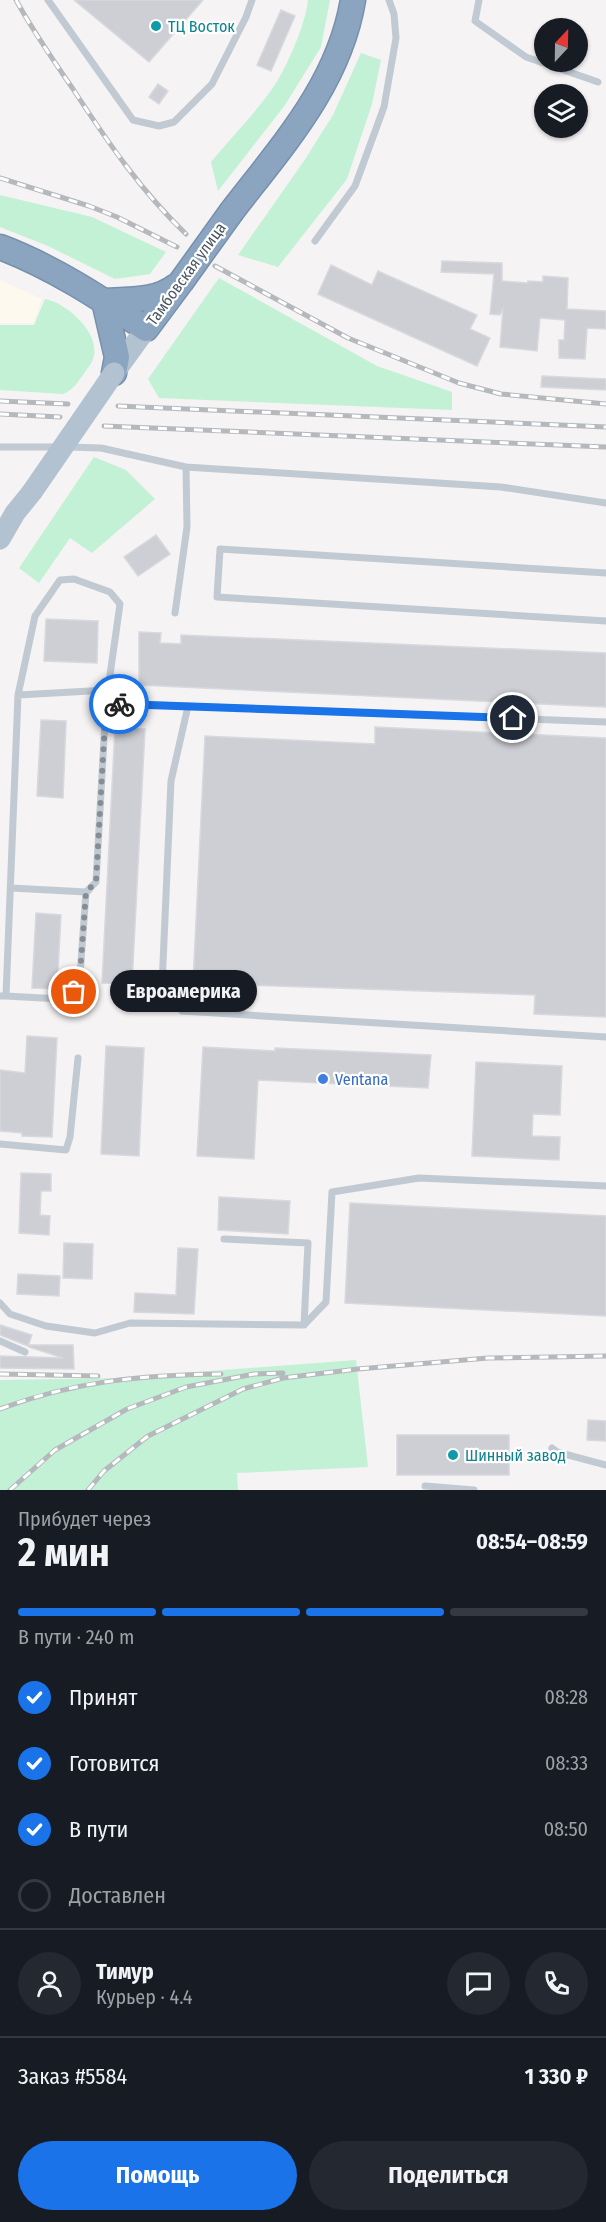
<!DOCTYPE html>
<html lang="ru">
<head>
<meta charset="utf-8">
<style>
	body { margin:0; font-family:"Fira Sans Condensed",sans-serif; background:#242831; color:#f1f3f6; height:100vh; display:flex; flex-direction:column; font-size:22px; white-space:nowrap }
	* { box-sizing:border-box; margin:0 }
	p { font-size:20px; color:#9ea1a6 }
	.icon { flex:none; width:33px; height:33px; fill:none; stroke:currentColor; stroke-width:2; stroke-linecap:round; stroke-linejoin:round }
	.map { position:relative; height:1490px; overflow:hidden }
	.panel { display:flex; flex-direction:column; background:#171b24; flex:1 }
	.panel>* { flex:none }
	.needle { width:39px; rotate:22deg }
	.buttons { position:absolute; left:534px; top:18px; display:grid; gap:12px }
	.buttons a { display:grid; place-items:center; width:54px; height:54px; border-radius:50%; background:#171b24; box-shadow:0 2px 4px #0004; font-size:30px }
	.pin { position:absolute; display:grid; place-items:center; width:51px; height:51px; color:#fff; margin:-26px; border:3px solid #fff; border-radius:50%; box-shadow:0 2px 6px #0007 }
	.courier { position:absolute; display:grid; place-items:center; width:60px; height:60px; margin:-30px; border:4px solid #1a73e8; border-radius:50%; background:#fff; color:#222; box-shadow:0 2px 8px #0007 }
	.bubble { position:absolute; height:42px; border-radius:21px; background:#171b24; box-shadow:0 2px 4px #0004; font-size:20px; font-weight:700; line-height:42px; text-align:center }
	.summary em { font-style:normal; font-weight:700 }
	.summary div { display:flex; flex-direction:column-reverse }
	.summary { display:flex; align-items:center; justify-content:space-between; height:102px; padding:0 18px }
	h1 { font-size:39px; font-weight:700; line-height:45px }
	.bar { display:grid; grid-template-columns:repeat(4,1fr); gap:9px 6px; align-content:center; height:72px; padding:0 18px }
	.bar i { height:8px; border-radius:4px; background:#363941 }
	.bar .current { background:#1a73e8 }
	.bar p { grid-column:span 4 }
	.line { display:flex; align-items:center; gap:15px; padding:0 18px; border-top:2px solid #363941 }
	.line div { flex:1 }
	.round { display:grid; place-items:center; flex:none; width:63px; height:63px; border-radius:32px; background:#242831 }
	ol { padding:0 18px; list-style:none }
	li { display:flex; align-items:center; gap:18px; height:66px }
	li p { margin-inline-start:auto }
	li .icon { padding:6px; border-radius:50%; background:#1a73e8; color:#fff; stroke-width:4 }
	li:last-child { color:#9ea1a6 }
	li i { width:33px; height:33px; border:3px solid #363941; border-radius:50% }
	.cta { display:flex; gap:12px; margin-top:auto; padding:12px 18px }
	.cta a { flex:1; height:69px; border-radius:36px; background:#1a73e8; color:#fff; font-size:24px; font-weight:700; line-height:69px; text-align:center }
	.cta a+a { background:#242831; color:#f1f3f6 }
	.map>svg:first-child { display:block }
</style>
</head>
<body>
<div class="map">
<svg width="606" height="1490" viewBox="0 0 606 1490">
	<rect width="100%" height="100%" fill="#f5f3f3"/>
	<path fill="#fdf9ef" d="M0 280 42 299 33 323H0Z"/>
	<path fill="#c3f1d5" d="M308 0H330L321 47 285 105 218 191 211 162C231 137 256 113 274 86 287 67 306 23 308 0Z
		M361 53 381 60 372 104 347 179 278 267 238 255 304 161 333 115Z
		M0 195 92 217 166 252 150 274 115 279 48 246 0 227Z
		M219 278 377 366 452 392V410L159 398 148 379Z
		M45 299C67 303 102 334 93 359 91 365 86 370 83 375 76 384 73 390 63 394L0 390V325H34Z
		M94 457 126 470 155 499 92 553 70 538 39 583 19 568Z
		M356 1360 368 1467 237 1473 238 1490H0V1380L119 1378Z"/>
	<path fill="#cdcfd5" stroke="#d7d9de" stroke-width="1.5" d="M74 0H203L149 62Z
		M281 10 295 16 271 71 257 65Z
		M158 84 168 91 159 104 149 97Z
		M442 261 502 263V281L528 283V281L543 282V276L568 278 567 309 606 311V329L587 328 585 359 559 358V340H564L565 320 540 318 537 351 500 347 503 308 500 315 490 314 494 274 441 272Z
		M331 265 372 285 378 271 477 315 470 329 490 338 477 366 318 294Z
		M542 376 606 379V390L541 387Z
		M156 535 170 554 138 576 124 557Z
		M46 619 98 621 97 663 44 661Z
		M139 632 161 633 160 643 181 644V635L606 653V707L139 685Z
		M41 720 66 721 63 798 37 796Z
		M375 727 606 738V1017L534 1014 535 995 193 983 205 736 375 744Z
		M115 728 145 729 132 984 102 983Z
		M36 913 61 915 57 989 32 988Z
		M27 1036 57 1038 52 1137 22 1136V1133L0 1131V1070L25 1073Z
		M106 1046 144 1048 139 1156 101 1154Z
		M203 1047 275 1051V1048L431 1055 428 1088 258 1080 254 1159 197 1156Z
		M476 1062 562 1066 560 1115 533 1114 532 1136 560 1137 559 1160 472 1156Z
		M21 1173 51 1174V1191H41L40 1215 50 1216 49 1235 19 1233Z
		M219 1197 290 1201 288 1234 218 1230Z
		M350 1203 606 1216V1316L345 1303Z
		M64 1243 93 1244 92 1279 63 1278Z
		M178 1248 198 1249 194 1314 134 1312 135 1293 176 1295Z
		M18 1274 60 1276 59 1296 17 1294Z
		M0 1325 32 1335 28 1346 0 1335Z
		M29 1345H73L74 1369 0 1368V1356L63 1358 29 1347Z
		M588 1420 606 1421V1441L587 1440Z
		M397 1435H509V1475H397Z"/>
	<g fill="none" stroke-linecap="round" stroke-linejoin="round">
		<g stroke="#7690ad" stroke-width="27">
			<path id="highway" d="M232 211C282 146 339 84 353 0
				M0 247C53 267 100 298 146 329L181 282
				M104 301C130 299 155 302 176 286
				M104 301 117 357 114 373"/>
		</g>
		<path stroke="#c1cad2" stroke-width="7" d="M48 0 133 120 159 126 174 122 212 84 246 17 252 0
			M479 0 475 21 526 57 598 82
			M315 241 355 186 384 107 396 38 394 14 389 0
			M0 447H57
			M68 447 101 448 186 467 501 487 606 503
			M606 573 220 549 217 597 606 621
			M175 613 187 527 186 467
			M18 695 108 690
			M106 703 606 722
			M188 706 171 781 162 986 182 1011 606 1037
			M11 888 86 892 89 890
			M0 996H6L60 999 74 992 80 975 86 892 96 882 106 703 120 604 110 592 74 579 60 580 35 616 18 695 6 996
			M0 1144 66 1150 70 1137 78 1058
			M224 1239 308 1243 304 1325
			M0 1303 10 1314 46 1326 95 1333 130 1323 304 1325 326 1302 332 1192 419 1178 606 1186
			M0 1341 25 1352
			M552 1448 557 1452 606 1465
			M425 1486 474 1490"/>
		<path stroke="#b3c2d1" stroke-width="21" d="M114 373 146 329
			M0 539 15 513 32 492"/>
		<use href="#highway" stroke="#8ba5c1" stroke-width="24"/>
		<g stroke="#b5b8bd" stroke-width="5">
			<path id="rail" d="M16 0C33 31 53 60 73 89 107 141 141 191 186 234
				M0 178 89 206 117 217 177 247
				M215 266 348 338 459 383 501 394 606 404
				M0 401 68 404
				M118 406 606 427
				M0 414 60 417
				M104 426 606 447
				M0 1374 98 1376
				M0 1409C75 1381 142 1375 221 1374
				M10 1490 55 1450 127 1409 186 1387 254 1374 283 1373
				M88 1490 104 1471 148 1436 243 1389 283 1378 358 1369 488 1358 606 1356"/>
		</g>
		<use href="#rail" stroke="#fff" stroke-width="3" stroke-dasharray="9" stroke-linecap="butt"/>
		<g stroke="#7690ad" stroke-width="27" stroke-linecap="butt">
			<path id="highway-bridge" d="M181 282 232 211"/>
		</g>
		<path stroke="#b3c2d1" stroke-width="21" d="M32 492 114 373"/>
		<use href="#highway-bridge" stroke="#8ba5c1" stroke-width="24"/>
	</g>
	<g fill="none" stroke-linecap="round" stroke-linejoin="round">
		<path stroke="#868d94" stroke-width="6" stroke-dasharray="0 10.8" d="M74 992 80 975 86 892 96 882 106 703 119 704"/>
		<path stroke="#1a73e8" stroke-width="8" d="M119 704 513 718"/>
	</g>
	<g fill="#0f9aa8" stroke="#fff" stroke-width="2">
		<circle cx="156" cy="26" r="6"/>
		<circle cx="453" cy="1455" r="6"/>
	</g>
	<circle fill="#3f7fe0" stroke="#fff" stroke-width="2" cx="323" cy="1079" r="6"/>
	<g text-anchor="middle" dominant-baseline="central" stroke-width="4.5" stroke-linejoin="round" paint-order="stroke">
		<g font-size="16" fill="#0d838f" stroke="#fff" text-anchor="start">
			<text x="168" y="26">ТЦ Восток</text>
			<text x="465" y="1455">Шинный завод</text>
		</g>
		<g font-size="16" fill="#4a5661" stroke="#fff">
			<text transform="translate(186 274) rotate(-54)">Тамбовская улица</text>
		</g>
		<g font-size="16" fill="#366cbe" stroke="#fff" text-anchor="start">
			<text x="335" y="1079">Ventana</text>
		</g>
	</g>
</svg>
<div class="buttons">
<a><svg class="needle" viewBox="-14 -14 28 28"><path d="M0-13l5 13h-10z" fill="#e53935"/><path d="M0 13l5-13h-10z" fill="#9ea1a6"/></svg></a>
<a><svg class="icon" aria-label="layers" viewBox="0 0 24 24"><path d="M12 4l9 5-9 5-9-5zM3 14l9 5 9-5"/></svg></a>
</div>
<div class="pin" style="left:74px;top:992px;background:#ea580c"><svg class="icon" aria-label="bag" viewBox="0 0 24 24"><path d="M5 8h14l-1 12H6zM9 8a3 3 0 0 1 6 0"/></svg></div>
<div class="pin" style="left:513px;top:718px;background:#1f2937"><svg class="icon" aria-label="home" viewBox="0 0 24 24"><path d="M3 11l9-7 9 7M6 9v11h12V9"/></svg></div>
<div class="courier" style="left:119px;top:704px"><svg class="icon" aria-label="bike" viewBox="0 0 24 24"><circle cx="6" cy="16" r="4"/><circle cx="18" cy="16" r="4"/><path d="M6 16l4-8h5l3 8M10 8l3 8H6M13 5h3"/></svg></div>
<div class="bubble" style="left:110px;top:970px;width:147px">Евроамерика</div>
</div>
<section class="panel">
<div class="summary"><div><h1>2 мин</h1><p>Прибудет через</p></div><em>08:54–08:59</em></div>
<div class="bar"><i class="current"></i><i class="current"></i><i class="current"></i><i></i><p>В пути · 240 m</p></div>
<ol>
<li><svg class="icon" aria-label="check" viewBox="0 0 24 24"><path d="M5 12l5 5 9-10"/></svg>Принят<p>08:28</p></li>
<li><svg class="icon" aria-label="check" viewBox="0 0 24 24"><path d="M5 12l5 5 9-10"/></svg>Готовится<p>08:33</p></li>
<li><svg class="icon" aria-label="check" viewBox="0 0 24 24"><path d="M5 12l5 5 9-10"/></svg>В пути<p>08:50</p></li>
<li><i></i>Доставлен</li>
</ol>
<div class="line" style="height:108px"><a class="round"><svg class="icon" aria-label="person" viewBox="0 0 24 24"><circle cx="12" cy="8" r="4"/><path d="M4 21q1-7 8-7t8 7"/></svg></a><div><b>Тимур</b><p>Курьер · 4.4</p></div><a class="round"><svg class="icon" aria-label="chat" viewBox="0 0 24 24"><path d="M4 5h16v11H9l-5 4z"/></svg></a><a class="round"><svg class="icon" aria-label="phone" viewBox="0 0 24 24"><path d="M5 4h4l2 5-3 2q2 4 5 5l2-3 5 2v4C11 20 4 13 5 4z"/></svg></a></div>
<div class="line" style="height:78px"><div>Заказ #5584</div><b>1 330 ₽</b></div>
<div class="cta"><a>Помощь</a><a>Поделиться</a></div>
</section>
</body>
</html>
